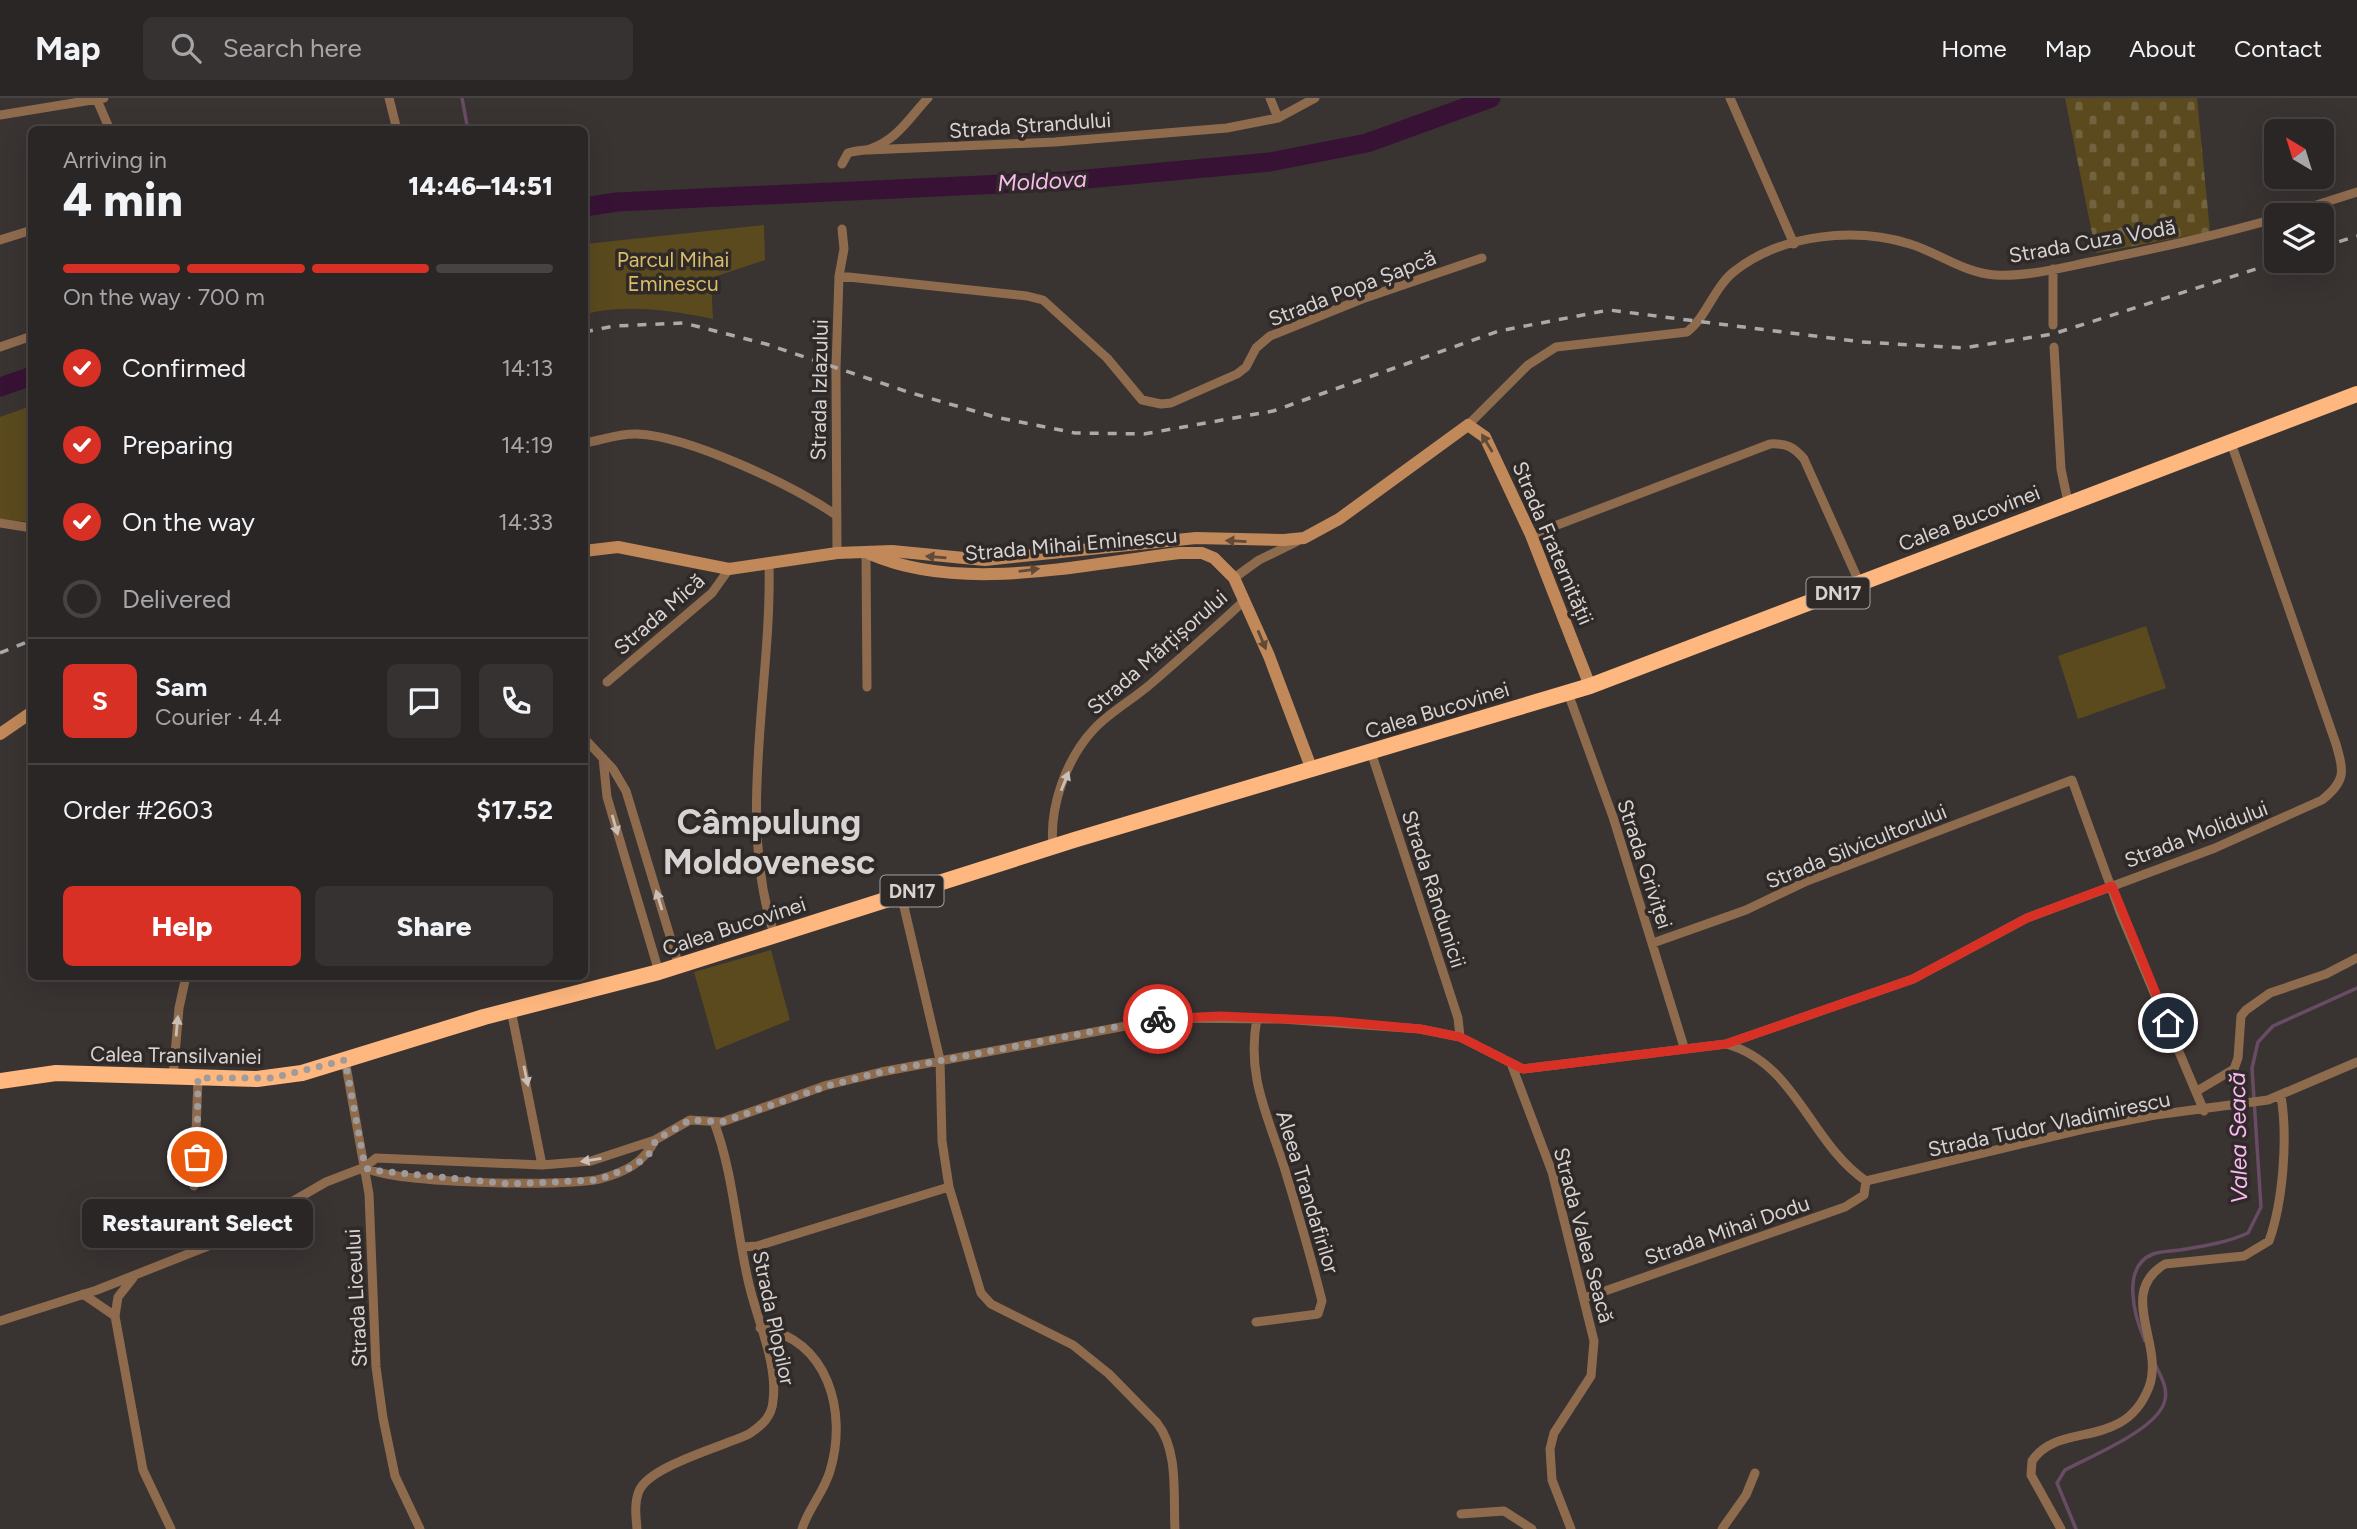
<!DOCTYPE html>
<html lang="en">
<head>
<meta charset="utf-8">
<style>
	body { margin:0; font-family:Figtree,sans-serif; background:#373232; color:#f1f3f6; height:100vh; display:flex; flex-direction:column; font-size:26px; white-space:nowrap }
	* { box-sizing:border-box; margin:0 }
	p { font-size:23px; color:#a6a5a7 }
	.icon { flex:none; width:38px; height:38px; fill:none; stroke:currentColor; stroke-width:2; stroke-linecap:round; stroke-linejoin:round }
	.map { position:relative; flex:1; overflow:hidden }
	.drawer { position:absolute; left:28px; top:28px; width:560px; height:854px; display:flex; flex-direction:column; background:#2b2626; border-radius:10px; box-shadow:0 7px 28px #0002,0 0 0 2px #474343 }
	.drawer>* { flex:none }
	.needle { width:46px; rotate:322deg }
	.tools { position:absolute; left:2264px; top:21px; display:grid; gap:14px }
	.tools a { display:grid; place-items:center; width:70px; height:70px; border-radius:10px; background:#2b2626; box-shadow:0 7px 28px #0002,0 0 0 2px #474343; font-size:35px }
	.pin { position:absolute; display:grid; place-items:center; width:60px; height:60px; color:#fff; margin:-30px; border:4px solid #fff; border-radius:50%; box-shadow:0 2px 7px #0007 }
	.courier { position:absolute; display:grid; place-items:center; width:70px; height:70px; margin:-35px; border:5px solid #d93025; border-radius:50%; background:#fff; color:#222; box-shadow:0 2px 9px #0007 }
	.bubble { position:absolute; height:49px; border-radius:10px; background:#2b2626; box-shadow:0 7px 28px #0002,0 0 0 2px #474343; font-size:23px; font-weight:800; line-height:49px; text-align:center }
	.headline em { font-style:normal; font-weight:800 }
	.headline div { display:flex; flex-direction:column-reverse }
	.headline { display:flex; align-items:center; justify-content:space-between; height:119px; padding:0 35px }
	h1 { font-size:46px; font-weight:800; line-height:52px }
	.bar { display:grid; grid-template-columns:repeat(4,1fr); gap:10px 7px; align-content:center; height:84px; padding:0 35px }
	.bar i { height:9px; border-radius:5px; background:#474343 }
	.bar .on { background:#d93025 }
	.bar p { grid-column:span 4 }
	.line { display:flex; align-items:center; gap:18px; padding:0 35px; border-top:2px solid #474343 }
	.line div { flex:1 }
	.round { display:grid; place-items:center; flex:none; width:74px; height:74px; border-radius:10px; background:#373232 }
	ol { padding:0 35px; list-style:none }
	li { display:flex; align-items:center; gap:21px; height:77px }
	li p { margin-inline-start:auto }
	li .icon { padding:7px; border-radius:50%; background:#d93025; color:#fff; stroke-width:4 }
	li:last-child { color:#a6a5a7 }
	li i { width:38px; height:38px; border:4px solid #474343; border-radius:50% }
	.button { display:flex; gap:14px; margin-top:auto; padding:14px 35px }
	.button a { flex:1; height:80px; border-radius:10px; background:#d93025; color:#fff; font-size:28px; font-weight:800; line-height:80px; text-align:center }
	.button a+a { background:#373232; color:#f1f3f6 }
	header { display:flex; align-items:center; gap:42px; box-sizing:border-box; height:98px; padding:0 35px; background:#2b2626; border-bottom:2px solid #474343 }
	header strong { font-size:33px }
	nav { display:flex; gap:38px; margin-inline-start:auto; font-size:24px }
	.search { width:490px; height:63px; background:#373232; display:flex; align-items:center; gap:18px; box-sizing:border-box; padding:0 24px; border-radius:10px; color:#a6a5a7; font-size:26px }
	.map>svg:first-child { display:block }
</style>
</head>
<body>
<header>
<strong>Map</strong>
<div class="search"><svg class="icon" aria-label="search" viewBox="0 0 24 24"><circle cx="10" cy="10" r="6"/><path d="M15 15l6 6"/></svg>Search here</div>
<nav><a>Home</a><a>Map</a><a>About</a><a>Contact</a></nav>
</header>
<div class="map">
<svg width="2357" height="1431" viewBox="0 0 2357 1431">
	<defs>
		<pattern id="cemetery-stones" width="16" height="16" patternUnits="userSpaceOnUse" patternTransform="scale(1.75)"><rect width="16" height="16" fill="#5a4a1e"/><path d="M2 7V4a2 2 0 0 1 4 0v3zM10 15v-3a2 2 0 0 1 4 0v3z" fill="#71633e"/></pattern>
	</defs>
	<rect width="100%" height="100%" fill="#393332"/>
	<path fill="url(#cemetery-stones)" d="M2065 0H2197L2210 134 2096 155Z"/>
	<path fill="#5a4a1e" d="M764 127 765 162 711 180 713 221C670 212 628 206 585 216V146Z
		M31 308V424L0 421V319Z
		M2146 528 2166 590 2078 621 2058 558Z
		M771 852 790 922 716 952 694 874Z"/>
	<g fill="none" stroke-linecap="round" stroke-linejoin="round">
		<path stroke="#684c64" stroke-width="3.5" d="M462 0 468 32
			M2145 1243C2135 1220 2120 1169 2153 1156 2161 1153 2172 1153 2180 1152 2204 1148 2226 1145 2248 1135L2261 1109 2252 970 2258 944 2273 928 2357 890
			M2076 1431 2057 1385 2065 1372C2091 1358 2159 1331 2165 1302 2168 1289 2160 1277 2155 1266"/>
		<path stroke="#381235" stroke-width="19" d="M584 109 617 104 1065 83 1270 64 1367 45 1491 0
			M0 289 32 278"/>
		<path stroke="#8f6b4e" stroke-width="9" d="M389 0 397 32
			M1270 0 1278 20
			M1730 0 1794 146
			M97 2 110 32
			M0 17 104 0
			M868 52 1055 44 1227 30 1278 20 1315 0
			M842 66 848 55C856 52 863 53 870 51 898 41 909 20 928 0
			M2285 117 2357 94
			M0 142 32 132
			M2053 171V227
			M839 178 1027 198 1043 202 1107 260 1142 302 1161 306 1171 305 1237 276 1246 269 1256 250 1270 238 1362 201 1482 160
			M0 249 32 238
			M2054 249 2061 371 2068 404
			M1468 327 1528 267 1556 249 1687 234C1707 219 1714 188 1736 172 1783 136 1855 129 1910 146 1939 155 1964 175 1995 177 2026 179 2060 170 2090 164 2153 151 2215 138 2277 120
			M584 345C602 342 620 335 637 336 689 338 792 387 836 417
			M0 425 32 430
			M1531 437 1770 346C1786 345 1794 349 1804 361L1860 486
			M837 455 836 270 839 178 844 151 842 131
			M866 455 867 589
			M769 467C772 588 736 718 774 836
			M1234 480 1259 462 1296 444
			M607 584 712 495 729 471
			M1568 595 1613 719 1684 949
			M584 640 613 671 626 693 679 868
			M1371 654 1458 920 1460 939
			M603 660 607 699 659 874
			M1053 749C1049 709 1066 661 1094 631 1111 613 1134 601 1153 584 1184 557 1215 530 1245 502
			M901 796 940 962 942 1043 949 1089 981 1195 991 1206 1073 1247 1109 1276 1157 1325C1179 1353 1173 1397 1175 1431
			M1653 845 1746 812 1807 783 2072 682 2120 814 2204 1013
			M511 912 542 1067
			M1726 946 1913 881 2027 820 2215 750 2322 702C2346 683 2344 674 2336 646L2230 342
			M345 962 369 1096 376 1269 383 1320 395 1378 420 1431
			M1512 968 1552 1074 1594 1243 1591 1278 1554 1335 1550 1351 1552 1382 1571 1431
			M173 979 179 910 186 878
			M2197 993 2234 971 2238 960 2241 918 2246 912 2270 895 2326 876 2357 860
			M365 1069C388 1086 569 1089 600 1081 625 1074 644 1065 655 1042
			M1866 1083 2084 1031 2155 1017 2268 1002 2357 964
			M194 1088 198 980
			M742 1149 757 1148 949 1089
			M133 1180 118 1199 115 1218 143 1372 171 1431
			M83 1196 115 1218
			M1585 1200 1845 1109 1864 1097 1866 1083
			M0 1223 97 1192 231 1139 326 1084 365 1069 376 1060 542 1067 591 1063 655 1042 690 1022 722 1024 827 987 881 974 1168 920 1282 921 1420 931 1460 939 1523 971 1726 946C1796 965 1810 1045 1866 1083
			M1256 1224 1318 1216 1322 1203C1311 1159 1298 1115 1285 1072 1268 1017 1246 979 1257 920
			M760 1230C828 1240 848 1314 830 1373 824 1394 808 1411 802 1431
			M1461 1416 1504 1413 1532 1431
			M637 1431C636 1419 634 1405 639 1393 649 1368 724 1348 749 1336 761 1328 772 1319 773 1303 778 1264 756 1220 748 1182 736 1130 733 1074 714 1024
			M1722 1431 1746 1397 1755 1375
			M2061 1431 2031 1377 2032 1363C2059 1322 2124 1354 2149 1289 2165 1246 2116 1195 2165 1166L2244 1158 2269 1143C2283 1104 2288 1040 2281 998"/>
		<path stroke="#c18859" stroke-width="12" d="M584 453 618 449 729 471 837 455 892 453 985 462 1196 440 1284 442 1304 440 1339 421 1468 327 1485 339 1531 437 1590 588
			M870 456C962 496 1083 466 1180 455H1202L1214 460 1234 480 1269 558 1312 672
			M0 636 32 614"/>
		<path stroke="#feb77e" stroke-width="16" d="M0 983 56 975 257 981 302 975 484 919 659 874 1074 742 1590 588 2357 296"/>
		<path stroke="#ada9a9" stroke-width="3.5" stroke-dasharray="9 9" stroke-linecap="butt" d="M2322 149 2357 138
			M584 234 614 228 684 225 766 246 908 294 995 319 1075 335 1144 336 1273 313 1499 233 1609 212 1862 244 1963 250 2053 236 2281 163
			M0 555 32 542"/>
	</g>
	<defs><path id="oneway-solid" d="M-6-.8H1V-3.2L6.5 0L1 3.2V.8H-6Z" transform="scale(1.75)"/></defs>
	<g fill="#624a39">
		<use href="#oneway-solid" transform="translate(1487 345) rotate(-121)"/>
		<use href="#oneway-solid" transform="translate(1236 443) rotate(-177)"/>
		<use href="#oneway-solid" transform="translate(936 459) rotate(-175)"/>
		<use href="#oneway-solid" transform="translate(1029 472) rotate(-7)"/>
		<use href="#oneway-solid" transform="translate(1262 542) rotate(67)"/>
	</g>
	<g fill="#c9beb8">
		<use href="#oneway-solid" transform="translate(1065 683) rotate(-68)"/>
		<use href="#oneway-solid" transform="translate(615 727) rotate(74)"/>
		<use href="#oneway-solid" transform="translate(659 802) rotate(-107)"/>
		<use href="#oneway-solid" transform="translate(177 928) rotate(-85)"/>
		<use href="#oneway-solid" transform="translate(526 978) rotate(78)"/>
		<use href="#oneway-solid" transform="translate(591 1062) rotate(171)"/>
	</g>
	<g fill="none" stroke-linecap="round" stroke-linejoin="round">
		<path stroke="#a09b9b" stroke-width="7" stroke-dasharray="0 12.6" d="M197 1059 198 980H273L345 962 365 1069 369 1072 509 1086 597 1082 632 1069 648 1058 656 1042 690 1022 722 1024 827 988 881 974 1158 921"/>
		<path stroke="#d93025" stroke-width="9" d="M1158 921 1220 918 1334 923 1420 931 1460 939 1523 971 1726 946 1913 881 2027 820 2112 788 2168 925"/>
	</g>
	<g text-anchor="middle" dominant-baseline="central" stroke-width="7" stroke-linejoin="round" paint-order="stroke">
		<g fill="#2f2928" stroke="#a5a0a0" stroke-width="2">
			<rect x="1806.5" y="479.5" width="63" height="31" rx="5"/>
			<rect x="880.5" y="777.5" width="63" height="31" rx="5"/>
		</g>
		<g font-size="19" font-weight="bold" fill="#d7d3d3">
			<text x="1838" y="495">DN17</text>
			<text x="912" y="793">DN17</text>
		</g>
		<g font-size="21" fill="#d7d3d3" stroke="#2f2928">
			<text transform="translate(1030 27) rotate(-4)">Strada Ștrandului</text>
			<text transform="translate(2092 143) rotate(-10)">Strada Cuza Vodă</text>
			<text transform="translate(1352 190) rotate(-21)">Strada Popa Șapcă</text>
			<text transform="translate(819 292) rotate(-89)">Strada Izlazului</text>
			<text transform="translate(1969 420) rotate(-21)">Calea Bucovinei</text>
			<text transform="translate(1553 445) rotate(67)">Strada Fraternității</text>
			<text transform="translate(1071 446) rotate(-5)">Strada Mihai Eminescu</text>
			<text transform="translate(659 516) rotate(-41)">Strada Mică</text>
			<text transform="translate(1157 554) rotate(-41)">Strada Mărțișorului</text>
			<text transform="translate(1437 612) rotate(-17)">Calea Bucovinei</text>
			<text transform="translate(2196 736) rotate(-21)">Strada Molidului</text>
			<text transform="translate(1856 748) rotate(-22)">Strada Silvicultorului</text>
			<text transform="translate(1645 766) rotate(72)">Strada Griviței</text>
			<text transform="translate(1434 791) rotate(72)">Strada Rândunicii</text>
			<text transform="translate(734 828) rotate(-18)">Calea Bucovinei</text>
			<text transform="translate(176 957) rotate(1)">Calea Transilvaniei</text>
			<text transform="translate(2049 1026) rotate(-12)">Strada Tudor Vladimirescu</text>
			<text transform="translate(1308 1094) rotate(73)">Aleea Trandafirilor</text>
			<text transform="translate(1727 1132) rotate(-19)">Strada Mihai Dodu</text>
			<text transform="translate(1584 1137) rotate(75)">Strada Valea Seacă</text>
			<text transform="translate(356 1200) rotate(-93)">Strada Liceului</text>
			<text transform="translate(774 1220) rotate(78)">Strada Plopilor</text>
		</g>
		<g font-size="21" fill="#dabb68" stroke="#2f2928">
			<text x="673" y="161">Parcul Mihai<tspan x="673" dy="24">Eminescu</tspan></text>
		</g>
		<g font-size="23" font-style="italic" fill="#fbb8f3" stroke="#2f2928">
			<text transform="translate(1042 83) rotate(-3)">Moldova</text>
			<text transform="translate(2238 1040) rotate(-91)">Valea Seacă</text>
		</g>
		<g font-size="35" font-weight="bold" fill="#d7d3d3" stroke="#2f2928">
			<text x="769" y="724">Câmpulung<tspan x="769" dy="40">Moldovenesc</tspan></text>
		</g>
	</g>
</svg>
<div class="tools">
<a><svg class="needle" viewBox="-14 -14 28 28"><path d="M0-13l5 13h-10z" fill="#e53935"/><path d="M0 13l5-13h-10z" fill="#a6a5a7"/></svg></a>
<a><svg class="icon" aria-label="layers" viewBox="0 0 24 24"><path d="M12 4l9 5-9 5-9-5zM3 14l9 5 9-5"/></svg></a>
</div>
<div class="pin" style="left:197px;top:1059px;background:#ea580c"><svg class="icon" aria-label="bag" viewBox="0 0 24 24"><path d="M5 8h14l-1 12H6zM9 8a3 3 0 0 1 6 0"/></svg></div>
<div class="pin" style="left:2168px;top:925px;background:#1f2937"><svg class="icon" aria-label="home" viewBox="0 0 24 24"><path d="M3 11l9-7 9 7M6 9v11h12V9"/></svg></div>
<div class="courier" style="left:1158px;top:921px"><svg class="icon" aria-label="bike" viewBox="0 0 24 24"><circle cx="6" cy="16" r="4"/><circle cx="18" cy="16" r="4"/><path d="M6 16l4-8h5l3 8M10 8l3 8H6M13 5h3"/></svg></div>
<div class="bubble" style="left:82px;top:1101px;width:231px">Restaurant Select</div>
<section class="drawer">
<div class="headline"><div><h1>4 min</h1><p>Arriving in</p></div><em>14:46–14:51</em></div>
<div class="bar"><i class="on"></i><i class="on"></i><i class="on"></i><i></i><p>On the way · 700 m</p></div>
<ol>
<li><svg class="icon" aria-label="check" viewBox="0 0 24 24"><path d="M5 12l5 5 9-10"/></svg>Confirmed<p>14:13</p></li>
<li><svg class="icon" aria-label="check" viewBox="0 0 24 24"><path d="M5 12l5 5 9-10"/></svg>Preparing<p>14:19</p></li>
<li><svg class="icon" aria-label="check" viewBox="0 0 24 24"><path d="M5 12l5 5 9-10"/></svg>On the way<p>14:33</p></li>
<li><i></i>Delivered</li>
</ol>
<div class="line" style="height:126px"><b class="round" style="background:#d93025;color:#fff">S</b><div><b>Sam</b><p>Courier · 4.4</p></div><a class="round"><svg class="icon" aria-label="chat" viewBox="0 0 24 24"><path d="M4 5h16v11H9l-5 4z"/></svg></a><a class="round"><svg class="icon" aria-label="phone" viewBox="0 0 24 24"><path d="M5 4h4l2 5-3 2q2 4 5 5l2-3 5 2v4C11 20 4 13 5 4z"/></svg></a></div>
<div class="line" style="height:91px"><div>Order #2603</div><b>$17.52</b></div>
<div class="button"><a>Help</a><a>Share</a></div>
</section>
</div>
</body>
</html>
